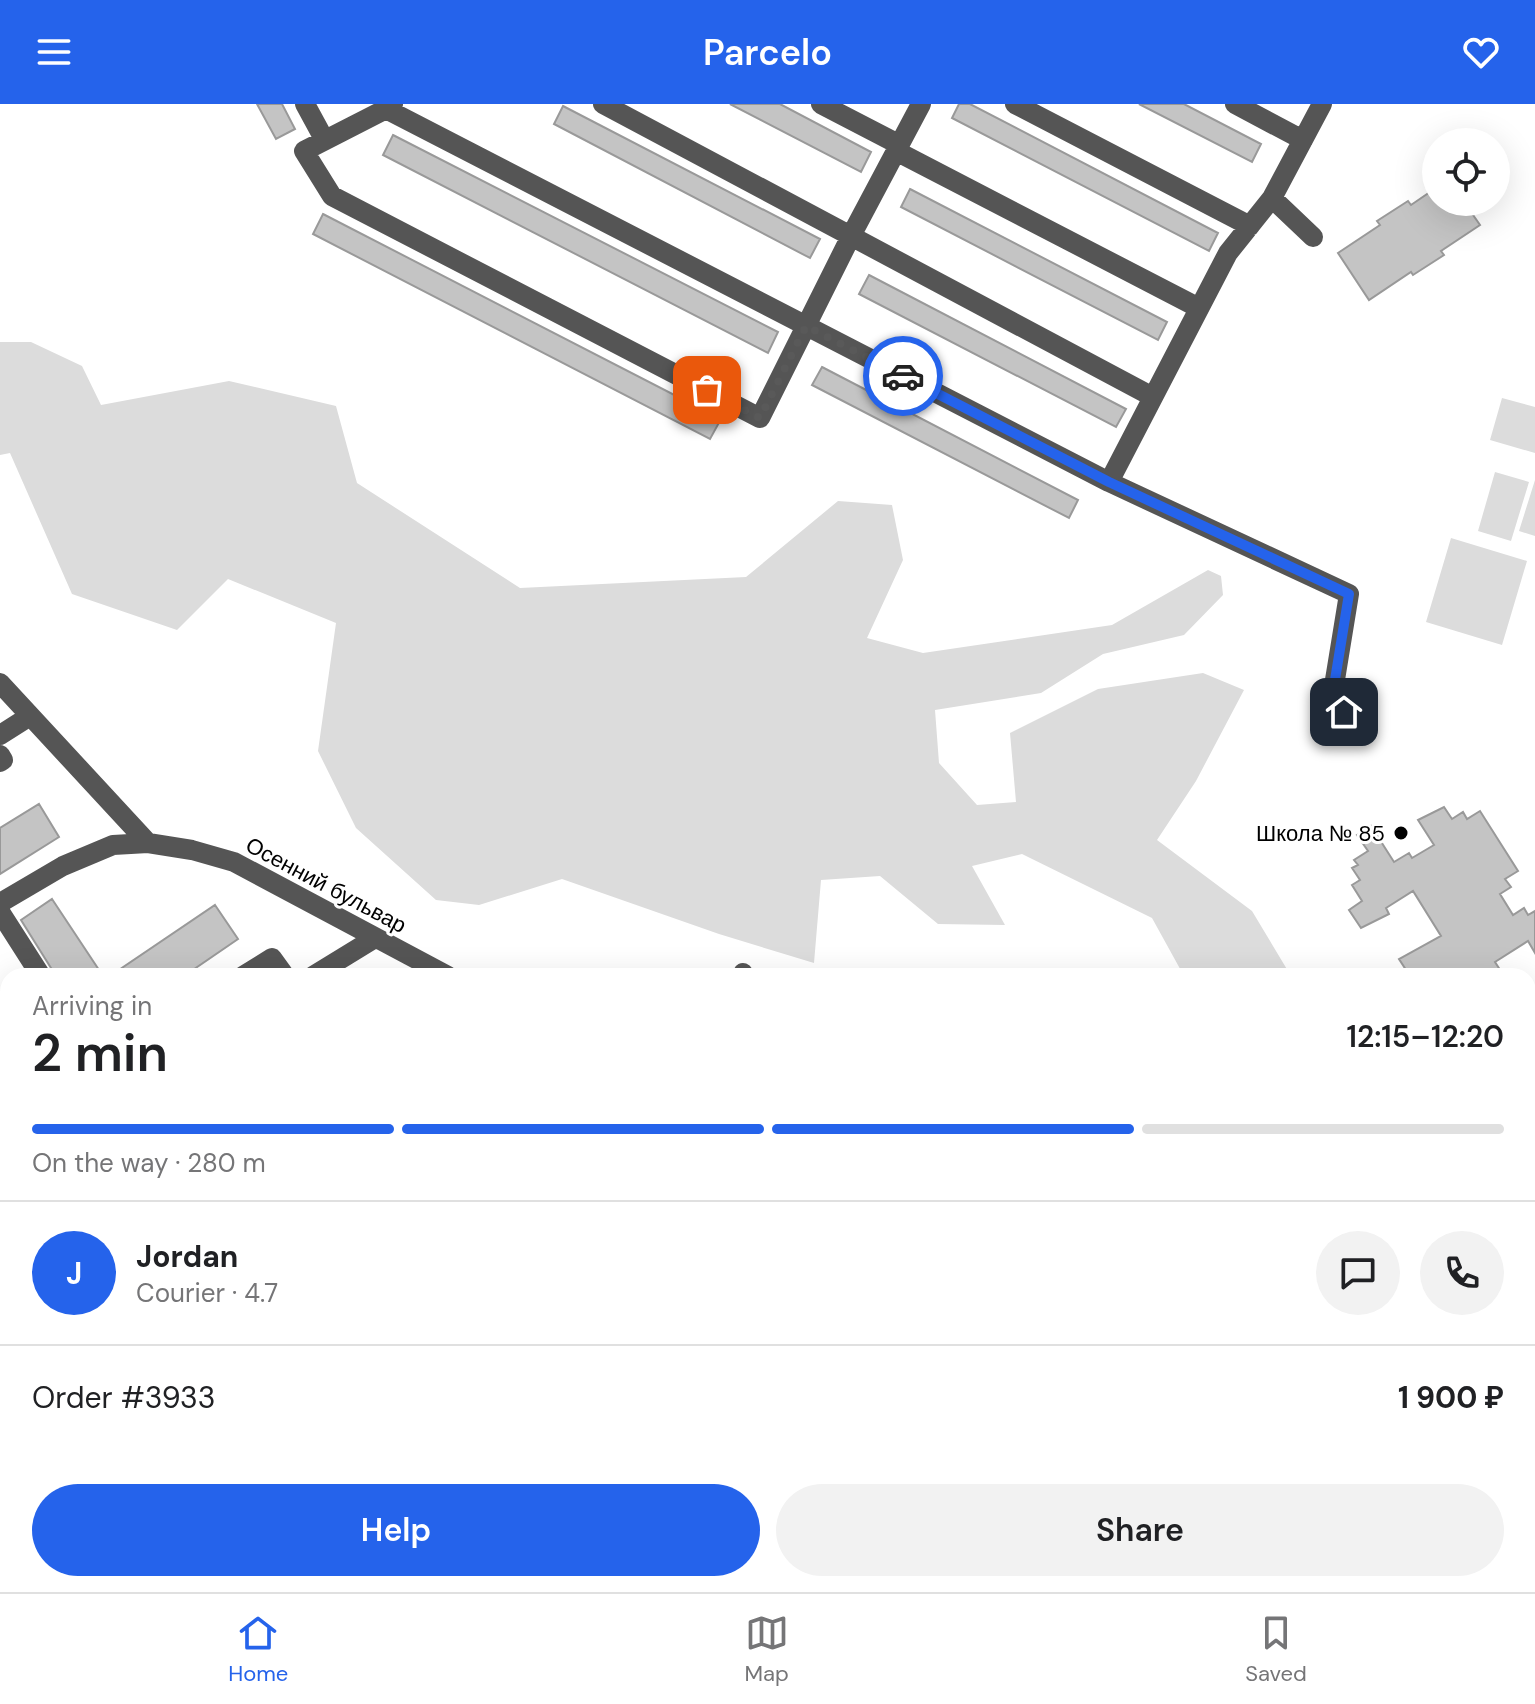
<!DOCTYPE html>
<html lang="en">
<head>
<meta charset="utf-8">
<style>
	body { margin:0; font-family:"DM Sans",sans-serif; background:#f2f2f2; color:#202124; height:100vh; display:flex; flex-direction:column; font-size:30px; white-space:nowrap }
	* { box-sizing:border-box; margin:0 }
	p { font-size:26px; color:#757577 }
	.icon { flex:none; width:44px; height:44px; fill:none; stroke:currentColor; stroke-width:2; stroke-linecap:round; stroke-linejoin:round }
	.map { position:relative; flex:1; overflow:hidden }
	.panel { position:absolute; left:0px; top:864px; width:1536px; height:624px; display:flex; flex-direction:column; background:#fff; border-radius:24px 24px 0 0; box-shadow:0 8px 32px #0002 }
	.panel>* { flex:none }
	.fabs { position:absolute; left:1422px; top:24px; display:grid; gap:16px }
	.fabs a { display:grid; place-items:center; width:88px; height:88px; border-radius:50%; background:#fff; box-shadow:0 8px 32px #0002; font-size:40px }
	.pin { position:absolute; display:grid; place-items:center; width:68px; height:68px; color:#fff; margin:-34px; border-radius:16px; box-shadow:0 4px 12px #0006 }
	.courier { position:absolute; display:grid; place-items:center; width:80px; height:80px; margin:-40px; border:6px solid #2563eb; border-radius:50%; background:#fff; color:#222; box-shadow:0 2px 10px #0007 }
	.headline em { font-style:normal; font-weight:600 }
	.headline div { display:flex; flex-direction:column-reverse }
	.headline { display:flex; align-items:center; justify-content:space-between; height:136px; padding:0 32px }
	h1 { font-size:52px; font-weight:600; line-height:60px }
	.bar { display:grid; grid-template-columns:repeat(4,1fr); gap:12px 8px; align-content:center; height:96px; padding:0 32px }
	.bar i { height:10px; border-radius:6px; background:#e0e0e0 }
	.bar .selected { background:#2563eb }
	.bar p { grid-column:span 4 }
	.line { display:flex; align-items:center; gap:20px; padding:0 32px; border-top:2px solid #e0e0e0 }
	.line div { flex:1 }
	.round { display:grid; place-items:center; flex:none; width:84px; height:84px; border-radius:42px; background:#f2f2f2 }
	.button { display:flex; gap:16px; margin-top:auto; padding:16px 32px }
	.button a { flex:1; height:92px; border-radius:48px; background:#2563eb; color:#fff; font-size:32px; font-weight:600; line-height:92px; text-align:center }
	.button a+a { background:#f2f2f2; color:#202124 }
	header { display:flex; justify-content:space-between; align-items:center; height:104px; padding:0 32px; background:#2563eb; color:#fff; font-size:36px; font-weight:600 }
	.tabs { display:flex; justify-content:space-around; align-items:center; height:112px; border-top:2px solid #e0e0e0; background:#fff; font-size:22px; color:#757577 }
	.tabs a { display:grid; justify-items:center; gap:4px }
	.tabs .selected { color:#2563eb }
	.map>svg:first-child { display:block }
</style>
</head>
<body>
<header><svg class="icon" aria-label="menu" viewBox="0 0 24 24"><path d="M4 6h16M4 12h16M4 18h16"/></svg>Parcelo<svg class="icon" aria-label="heart" viewBox="0 0 24 24"><path d="M12 20l-8-8c-3-5 5-10 8-4 3-6 11-1 8 4z"/></svg></header>
<div class="map">
<svg width="1535" height="1488" viewBox="0 0 1535 1488">
	<rect width="100%" height="100%" fill="#fff"/>
	<path fill="#dcdcdc" d="M0 238H31L82 262 101 301 229 277 336 302 357 379 520 484 746 473 838 397 892 401 903 456 867 534 923 549 1112 521 1208 466 1221 472 1223 491 1184 531 1103 550 1041 589 935 606 939 659 977 701 1016 698 1010 629 1098 585 1203 569 1244 586 1196 677 1157 736 1252 807 1291 872H1184L1152 814 1022 750 972 762 1005 821 938 820 880 772 821 776 814 859 719 830 562 775 479 801 436 796 356 724 318 647 336 519 228 475 177 526 72 490 10 349 0 351Z
		M1502 294 1535 303V349L1490 336Z
		M1495 368 1529 378 1511 437 1478 427Z
		M1535 376V432L1519 427Z
		M1451 434 1527 457 1502 541 1426 518Z"/>
	<path fill="#c4c4c4" stroke="#999" stroke-width="2" d="M257 0H282L295 25 276 35Z
		M730 0H780L871 48 861 68Z
		M959 0H970L1218 129 1209 147 952 14Z
		M1139 0H1184L1261 40 1252 58Z
		M563 2 820 135 810 154 554 20Z
		M393 31 778 228 768 249 383 51Z
		M1436 84V98H1464L1480 121 1441 147 1444 151 1413 171 1411 168 1369 196 1338 149 1380 121 1377 117 1408 97 1411 101Z
		M910 85 1167 218 1158 236 901 103Z
		M323 110 721 315 710 335 313 130Z
		M869 171 1126 305 1116 323 859 190Z
		M822 263 1078 396 1069 414 812 281Z
		M39 700 59 733 0 770V724Z
		M1444 703 1452 715 1463 708 1467 715 1480 707 1518 767 1505 775 1511 783 1500 790 1513 811 1524 804 1528 811 1535 807V849L1528 837 1495 858 1504 872H1410L1399 855 1441 832 1413 787 1386 804 1389 810 1361 824 1349 806 1362 797 1352 781 1360 776 1352 764 1358 761 1354 756 1368 747 1357 731 1371 722 1394 758 1409 749 1412 754 1434 741 1418 716Z
		M52 795 103 872H56L21 816Z
		M215 801 238 835 184 872H110Z"/>
	<g fill="none" stroke-linecap="round" stroke-linejoin="round">
		<g stroke="#dbdbdb" stroke-width="23">
			<path id="major" d="M1528 1192 1535 1184
				M1528 1233 1535 1224
				M1244 1488 1253 1480
				M1283 1488 1292 1480"/>
		</g>
		<path stroke="#777" stroke-width="3" stroke-dasharray="2 4" stroke-linecap="butt" d="M1528 999 1535 992
			M1528 1100 1535 1106
			M707 1480 712 1488"/>
		<path stroke="#555" stroke-width="20" d="M305 0 324 35
			M393 0 386 5 1109 378
			M603 0 1153 293
			M821 0 900 41
			M1015 0 1250 122
			M1235 0 1303 36
			M386 5 304 47 332 92 760 314 852 130 921 0
			M896 47 1199 204
			M1272 94 1228 149 1109 378 1349 490 1333 588 1344 608
			M1313 133 1272 94 1322 0
			M0 579 148 739
			M0 631 30 612
			M0 651 3 656 0 658
			M0 799 63 762 113 741 148 739 192 746 234 758 448 872
			M0 808 41 872
			M243 872 272 854 285 872
			M313 872 375 834
			M742 872 743 869
			M0 976 8 991
			M0 1168 8 1153
			M0 1268 8 1272
			M1528 1320 1535 1312
			M1528 1455 1535 1449
			M363 1480 371 1488
			M545 1480 550 1488
			M650 1480 655 1488
			M917 1480 922 1488
			M1117 1480 1122 1488
			M439 1488 452 1480
			M781 1488 793 1480
			M961 1488 974 1480
			M1371 1488 1379 1480
			M1494 1488 1502 1480"/>
		<use href="#major" stroke="#000" stroke-width="20"/>
	</g>
	<g fill="none" stroke-linecap="round" stroke-linejoin="round">
		<path stroke="#595959" stroke-width="8" stroke-dasharray="0 14.4" d="M707 286 760 314 806 222 903 272"/>
		<path stroke="#2563eb" stroke-width="10" d="M903 272 1109 378 1349 490 1333 588 1344 608"/>
	</g>
	<circle fill="#000" stroke="#fff" stroke-width="3" cx="1401" cy="729" r="8"/>
	<g text-anchor="middle" dominant-baseline="central" stroke-width="6" stroke-linejoin="round" paint-order="stroke">
		<g font-size="22" fill="#000" stroke="#fff" text-anchor="end">
			<text x="1385" y="729">Школа № 85</text>
		</g>
		<g font-size="22" fill="#000" stroke="#fff">
			<text transform="translate(326 781) rotate(28)">Осенний бульвар</text>
		</g>
	</g>
</svg>
<div class="fabs">
<a><svg class="icon" aria-label="locate" viewBox="0 0 24 24"><circle cx="12" cy="12" r="6"/><path d="M12 2v4M12 18v4M2 12h4M18 12h4"/></svg></a>
</div>
<div class="pin" style="left:707px;top:286px;background:#ea580c"><svg class="icon" aria-label="bag" viewBox="0 0 24 24"><path d="M5 8h14l-1 12H6zM9 8a3 3 0 0 1 6 0"/></svg></div>
<div class="pin" style="left:1344px;top:608px;background:#1f2937"><svg class="icon" aria-label="home" viewBox="0 0 24 24"><path d="M3 11l9-7 9 7M6 9v11h12V9"/></svg></div>
<div class="courier" style="left:903px;top:272px"><svg class="icon" aria-label="car" viewBox="0 0 24 24"><path d="M5 17H2v-5l4-1 3-4h7l3 4 3 1v5h-3M9 17h6M6 11h13"/><circle cx="7" cy="17" r="2"/><circle cx="17" cy="17" r="2"/></svg></div>
<section class="panel">
<div class="headline"><div><h1>2 min</h1><p>Arriving in</p></div><em>12:15–12:20</em></div>
<div class="bar"><i class="selected"></i><i class="selected"></i><i class="selected"></i><i></i><p>On the way · 280 m</p></div>
<div class="line" style="height:144px"><b class="round" style="background:#2563eb;color:#fff">J</b><div><b>Jordan</b><p>Courier · 4.7</p></div><a class="round"><svg class="icon" aria-label="chat" viewBox="0 0 24 24"><path d="M4 5h16v11H9l-5 4z"/></svg></a><a class="round"><svg class="icon" aria-label="phone" viewBox="0 0 24 24"><path d="M5 4h4l2 5-3 2q2 4 5 5l2-3 5 2v4C11 20 4 13 5 4z"/></svg></a></div>
<div class="line" style="height:104px"><div>Order #3933</div><b>1 900 ₽</b></div>
<div class="button"><a>Help</a><a>Share</a></div>
</section>
</div>
<nav class="tabs">
<a class="selected"><svg class="icon" aria-label="home" viewBox="0 0 24 24"><path d="M3 11l9-7 9 7M6 9v11h12V9"/></svg>Home</a>
<a><svg class="icon" aria-label="map" viewBox="0 0 24 24"><path d="M3 6l6-2 6 2 6-2v14l-6 2-6-2-6 2zM9 4v14M15 6v14"/></svg>Map</a>
<a><svg class="icon" aria-label="saved" viewBox="0 0 24 24"><path d="M7 4h10v16l-5-4-5 4z"/></svg>Saved</a>
</nav>
</body>
</html>
